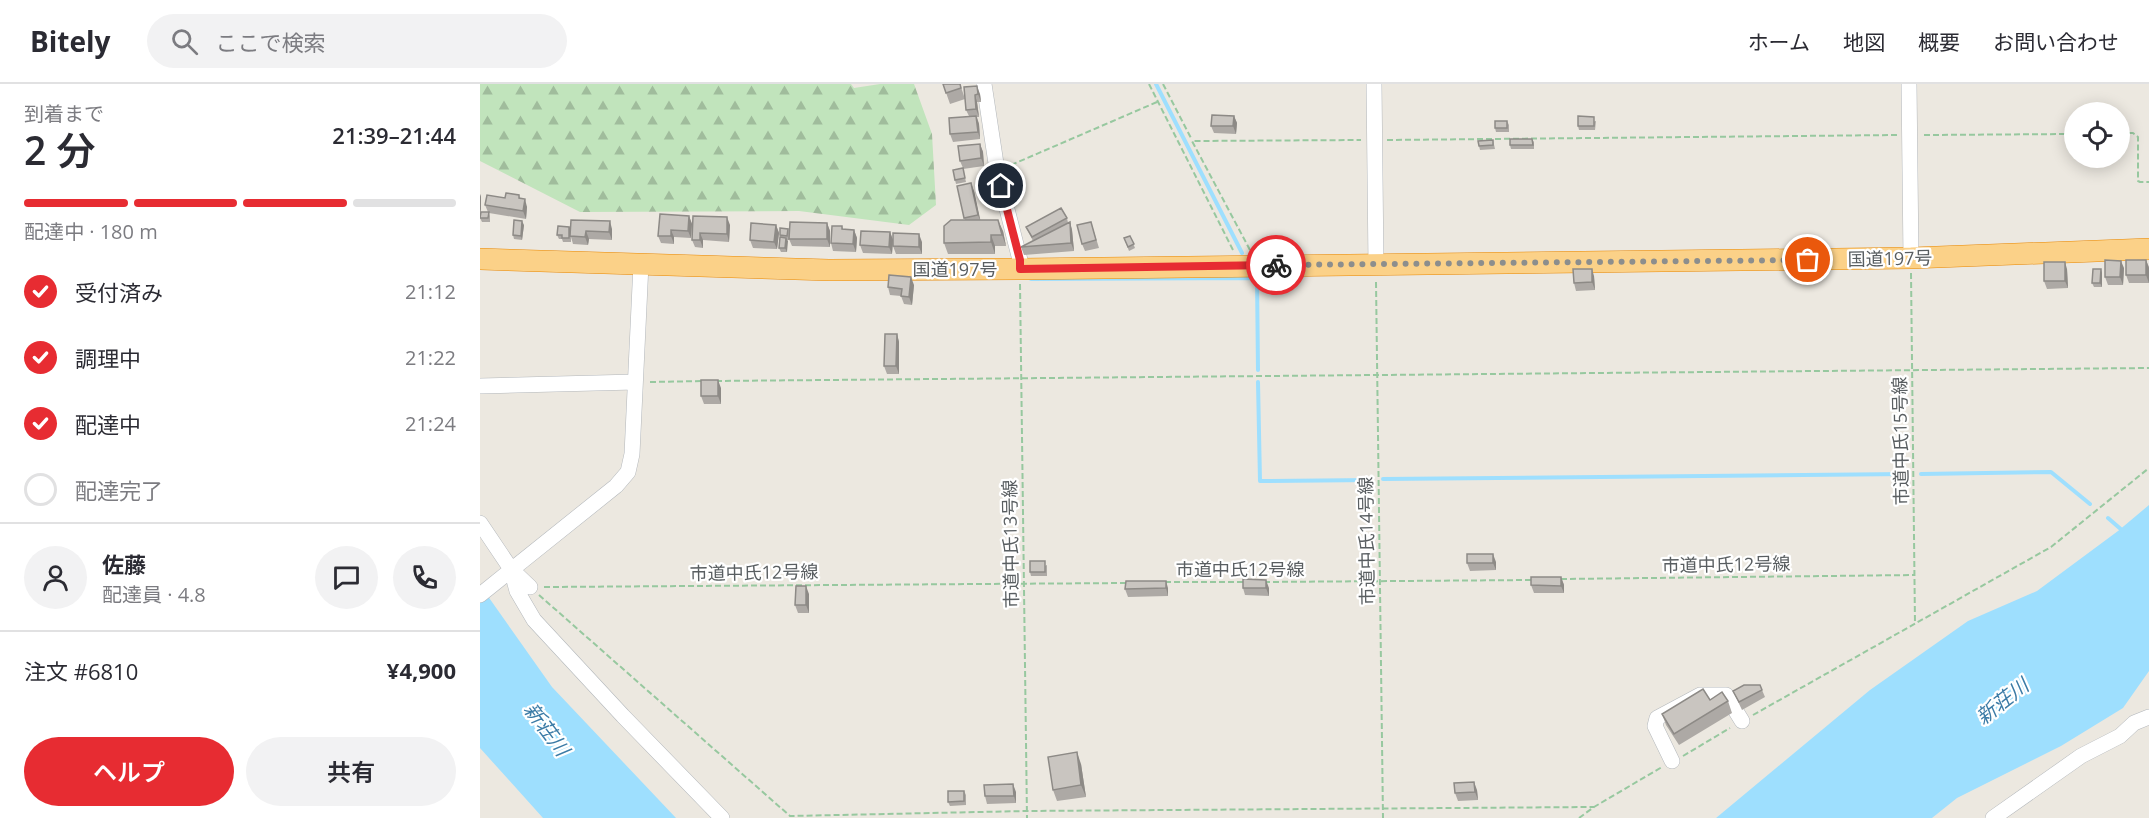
<!DOCTYPE html>
<html lang="ja">
<head>
<meta charset="utf-8">
<style>
	body { margin:0; font-family:"Open Sans","Noto Sans JP",sans-serif; background:#f2f2f3; color:#2b2b33; height:100vh; display:flex; flex-direction:column; font-size:22px; white-space:nowrap }
	* { box-sizing:border-box; margin:0 }
	p { font-size:20px; color:#7c7c81 }
	.icon { flex:none; width:33px; height:33px; fill:none; stroke:currentColor; stroke-width:2; stroke-linecap:round; stroke-linejoin:round }
	.map { position:relative; flex:1; overflow:hidden }
	.details { display:flex; flex-direction:column; background:#fff; width:480px }
	.details>* { flex:none }
	.fabs { position:absolute; left:1584px; top:18px; display:grid; gap:12px }
	.fabs a { display:grid; place-items:center; width:66px; height:66px; border-radius:50%; background:#fff; box-shadow:0 3px 15px #0003; font-size:30px }
	.pin { position:absolute; display:grid; place-items:center; width:51px; height:51px; color:#fff; margin:-26px; border:3px solid #fff; border-radius:50%; box-shadow:0 2px 6px #0007 }
	.courier { position:absolute; display:grid; place-items:center; width:60px; height:60px; margin:-30px; border:4px solid #e72c32; border-radius:50%; background:#fff; color:#222; box-shadow:0 2px 8px #0007 }
	.head em { font-style:normal; font-weight:600 }
	.head div { display:flex; flex-direction:column-reverse }
	.head { display:flex; align-items:center; justify-content:space-between; height:102px; padding:0 24px }
	h1 { font-size:39px; font-weight:600; line-height:45px }
	.bar { display:grid; grid-template-columns:repeat(4,1fr); gap:9px 6px; align-content:center; height:72px; padding:0 24px }
	.bar i { height:8px; border-radius:4px; background:#e1e1e2 }
	.bar .on { background:#e72c32 }
	.bar p { grid-column:span 4 }
	.line { display:flex; align-items:center; gap:15px; padding:0 24px; border-top:2px solid #e1e1e2 }
	.line div { flex:1 }
	.round { display:grid; place-items:center; flex:none; width:63px; height:63px; border-radius:32px; background:#f2f2f3 }
	ol { padding:0 24px; list-style:none }
	li { display:flex; align-items:center; gap:18px; height:66px }
	li p { margin-inline-start:auto }
	li .icon { padding:6px; border-radius:50%; background:#e72c32; color:#fff; stroke-width:4 }
	li:last-child { color:#7c7c81 }
	li i { width:33px; height:33px; border:3px solid #e1e1e2; border-radius:50% }
	.primary-button { display:flex; gap:12px; margin-top:auto; padding:12px 24px }
	.primary-button a { flex:1; height:69px; border-radius:36px; background:#e72c32; color:#fff; font-size:24px; font-weight:600; line-height:69px; text-align:center }
	.primary-button a+a { background:#f2f2f3; color:#2b2b33 }
	header { display:flex; align-items:center; gap:36px; box-sizing:border-box; height:84px; padding:0 30px; background:#fff; border-bottom:2px solid #e1e1e2 }
	header strong { font-size:28px }
	nav { display:flex; gap:33px; margin-inline-start:auto; font-size:21px }
	.search { width:420px; height:54px; background:#f2f2f3; display:flex; align-items:center; gap:15px; box-sizing:border-box; padding:0 21px; border-radius:33px; color:#7c7c81; font-size:22px }
	main { display:flex; flex:1; min-height:0 }
	.map>svg:first-child { display:block }
</style>
</head>
<body>
<header>
<strong>Bitely</strong>
<div class="search"><svg class="icon" aria-label="search" viewBox="0 0 24 24"><circle cx="10" cy="10" r="6"/><path d="M15 15l6 6"/></svg>ここで検索</div>
<nav><a>ホーム</a><a>地図</a><a>概要</a><a>お問い合わせ</a></nav>
</header>
<main>
<section class="details">
<div class="head"><div><h1>2 分</h1><p>到着まで</p></div><em>21:39–21:44</em></div>
<div class="bar"><i class="on"></i><i class="on"></i><i class="on"></i><i></i><p>配達中 · 180 m</p></div>
<ol>
<li><svg class="icon" aria-label="check" viewBox="0 0 24 24"><path d="M5 12l5 5 9-10"/></svg>受付済み<p>21:12</p></li>
<li><svg class="icon" aria-label="check" viewBox="0 0 24 24"><path d="M5 12l5 5 9-10"/></svg>調理中<p>21:22</p></li>
<li><svg class="icon" aria-label="check" viewBox="0 0 24 24"><path d="M5 12l5 5 9-10"/></svg>配達中<p>21:24</p></li>
<li><i></i>配達完了</li>
</ol>
<div class="line" style="height:108px"><a class="round"><svg class="icon" aria-label="person" viewBox="0 0 24 24"><circle cx="12" cy="8" r="4"/><path d="M4 21q1-7 8-7t8 7"/></svg></a><div><b>佐藤</b><p>配達員 · 4.8</p></div><a class="round"><svg class="icon" aria-label="chat" viewBox="0 0 24 24"><path d="M4 5h16v11H9l-5 4z"/></svg></a><a class="round"><svg class="icon" aria-label="phone" viewBox="0 0 24 24"><path d="M5 4h4l2 5-3 2q2 4 5 5l2-3 5 2v4C11 20 4 13 5 4z"/></svg></a></div>
<div class="line" style="height:78px"><div>注文 #6810</div><b>¥4,900</b></div>
<div class="primary-button"><a>ヘルプ</a><a>共有</a></div>
</section>
<div class="map">
<svg width="1669" height="734" viewBox="0 0 1669 734">
	<defs>
		<pattern id="forest-firs" width="22" height="20" patternUnits="userSpaceOnUse" patternTransform="scale(1.5)"><rect width="22" height="20" fill="#c1e4bc"/><path d="M5 1l3.5 6h-7zM16 11l3.5 6h-7z" fill="#a0bc9c"/></pattern>
	</defs>
	<rect width="100%" height="100%" fill="#ece8e0"/>
	<path fill="url(#forest-firs)" d="M0 0H371L374 4 400 0H434L452 50 456 121 429 141 319 127 100 128 0 77Z"/>
	<path fill="#9edffe" d="M1669 421V587L1643 624 1581 662 1477 714 1452 734H1236L1390 606 1488 537 1557 507 1638 447Z
		M0 501 72 603 196 734H63L0 664Z"/>
	<g fill="none" stroke-linecap="round" stroke-linejoin="round">
		<path stroke="#9edffe" stroke-width="4" d="M676 0 762 169
			M551 195 777 194 778 286
			M778 298 780 397 892 396
			M1441 390 1571 388 1610 420
			M903 395 1427 390
			M1628 434 1643 447"/>
		<g stroke="#b3b7bb" stroke-width="16">
			<path id="minor" d="M504 0 517 86 540 176V185
				M894 0 896 181
				M1429 0 1431 174
				M0 302 155 298
				M0 439 31 485 50 503
				M31 485 37 507 54 536 143 632 242 734
				M0 511 136 402 148 388 152 370 161 180
				M1192 677 1175 642 1177 634 1220 611H1246L1262 637
				M1513 734 1601 672 1640 652 1654 639 1669 633"/>
		</g>
		<g stroke="#e98803" stroke-width="22">
			<path id="highway" d="M0 175 349 186 540 185 1431 174 1669 165"/>
		</g>
		<path stroke="#97c89f" stroke-width="2" stroke-dasharray="6 3" stroke-linecap="butt" d="M669 0 753 166
			M683 0 712 56
			M1640 49H1653L1658 53V97L1660 98H1669
			M1444 51 1594 50
			M907 56 1418 51
			M531 81 677 18
			M770 166 712 57 881 56
			M1431 189 1435 540
			M896 198 903 734
			M540 200 547 734
			M236 297 1669 284
			M170 298 224 297
			M1081 495 1435 491
			M685 498H764
			M784 498 1052 496
			M64 503 647 499
			M59 511 310 732 547 727 1114 723
			M1273 631 1571 463 1669 384
			M1203 672 1250 644
			M1099 734 1114 723 1182 683"/>
		<use href="#minor" stroke="#fff" stroke-width="15"/>
		<use href="#highway" stroke="#fbd188" stroke-width="21"/>
	</g>
	<path fill="#ada9a5" d="M463 0H480L485 15 470 20Z
		M484 3 500 10 501 18H497L499 33H497L499 40 500 55 473 58 470 50 489 32 486 26Z
		M754 32 757 39 756 50 734 49 731 42Z
		M1027 37 1029 41V48H1016L1015 44Z
		M1116 37 1115 46H1099L1098 42Z
		M1052 55 1054 58V65H1031L1030 61Z
		M1013 56 1015 65 1000 66 999 62Z
		M500 60 503 68 504 82 483 85 486 98 476 100 475 96 483 84 480 77Z
		M494 107 500 136 523 147 526 162H515V170H468L464 159 485 136 484 134Z
		M0 110 1 113V128H8L5 121 25 114 39 111 40 114 47 123 46 135 9 129 10 132V138H2L0 134Z
		M209 132 212 140 211 154 194 153V160L181 159 178 152Z
		M213 132 250 141 249 158 223 156V164L215 163 212 156Z
		M587 134 588 139 590 138 592 146 594 167 544 171 541 163 553 157 546 143Z
		M611 138 619 164 605 167 602 160Z
		M347 139 350 147V163L312 162 309 155Z
		M44 141 42 156 34 155 33 151Z
		M296 141 299 149 297 165 273 164 270 156Z
		M362 142 363 145 374 146 377 154 376 168 353 167 351 159Z
		M132 145V156L109 155 108 161 93 160 91 153V158H83L82 155H79L77 151 91 146Z
		M308 145 309 149V156H307V168H301L299 164 300 153V151Z
		M410 148 413 156 412 170 383 169 380 161Z
		M650 152 655 164 649 167 644 154Z
		M442 158V170H416L413 162Z
		M1666 176 1669 183V199H1649L1646 191Z
		M1644 184 1643 201H1628L1625 193Z
		M1587 185 1588 204 1567 205 1564 197Z
		M1621 185 1622 189V203H1614L1612 199Z
		M1114 192 1115 206 1096 207 1094 199Z
		M434 201 432 221 424 220 421 212 410 211 408 203Z
		M417 250 419 258V290H407L404 282Z
		M241 304V320H224L221 312Z
		M1016 478V486L990 487 987 479Z
		M567 481V492H551L550 488Z
		M1081 493 1084 501V509H1054L1051 501Z
		M688 504V512L648 513 645 505Z
		M763 504H789V512L765 511Z
		M329 510V529H318L315 521Z
		M1282 606 1285 613 1262 626 1253 607Z
		M1230 616 1248 617 1252 629 1199 661 1186 641 1182 630Z
		M601 680 606 713 577 717 573 706Z
		M997 706 998 716 978 717 975 709Z
		M484 707 486 711V721L470 722 468 718Z
		M536 708V719L507 720 505 712Z"/>
	<path fill="#8d8a86" d="M497 2 500 10 501 18 498 10Z
		M495 11 497 18 499 33 496 25Z
		M496 32 499 40 500 55 498 48Z
		M754 32 757 39 756 50 753 42Z
		M500 60 503 68 504 82 501 74Z
		M491 99 494 107 501 139 498 131Z
		M0 110 1 113V128L0 125Z
		M45 115 47 123 46 135 43 127Z
		M209 132 212 140 211 154 208 147Z
		M247 133 250 141 249 158 247 150Z
		M518 136 523 147 526 162 522 151Z
		M42 137 44 141 42 156 41 152Z
		M130 137 132 145V156L129 148Z
		M590 138 592 146 594 167 591 159Z
		M347 139 350 147V163L347 155Z
		M296 141 299 149 297 165 294 158Z
		M191 146 194 153V160L191 152Z
		M374 146 377 154 376 168 373 160Z
		M106 147 109 155 108 161 105 153Z
		M410 148 413 156 412 170 409 163Z
		M220 149 223 156V164L220 156Z
		M439 150 442 158V170L439 163Z
		M511 151 515 162V170L511 158Z
		M306 154 308 157 307 168 305 164Z
		M1666 176 1669 184V199L1666 191Z
		M1641 177 1644 184 1643 201 1640 193Z
		M1585 178 1587 185 1588 204 1585 197Z
		M1112 185 1114 192 1115 206 1112 198Z
		M1621 185 1622 189V203L1620 199Z
		M431 193 434 201 432 221 429 213Z
		M417 250 419 258V290L416 282Z
		M238 296 241 304V320L238 312Z
		M1013 470 1016 478V486L1013 479Z
		M1081 493 1084 501V509L1081 502Z
		M786 496 789 504V512L786 504Z
		M686 497 688 504V512L686 504Z
		M326 502 329 510V529L326 521Z
		M597 668 601 680 606 713 601 701Z
		M994 698 997 706 998 716 995 708Z
		M533 700 536 708V719L534 712Z"/>
	<path fill="#c9c5c0" stroke="#8d8a86" stroke-width="1.5" d="M463 0H480L481 4 466 9Z
		M497 2 498 10 495 11 496 25 486 26 484 3Z
		M732 31 754 32 753 42H731Z
		M496 32 498 48 470 50 469 34Z
		M1098 32 1114 33V42H1098Z
		M1015 37H1027V44H1015Z
		M1030 55H1052L1053 61H1030Z
		M1013 56V61L999 62 998 57Z
		M500 60 501 74 480 77 478 62Z
		M483 84 485 94 475 96 473 86Z
		M491 99 498 131 484 134 477 102Z
		M26 109 39 111V114L45 115 43 127 5 121 7 111 25 114Z
		M581 124 587 134 552 153 546 143Z
		M1 128H9L8 134H0Z
		M180 130 209 132 208 147 191 146V152H178Z
		M213 132 247 133V150L220 149V156H212Z
		M34 136 42 137 41 152 33 151Z
		M91 136 130 137 129 148 106 147 105 153 90 152Z
		M471 136H518L522 151H511V158L464 159V142Z
		M310 138 347 139V155H309Z
		M590 138 591 159 541 163Z
		M611 138 616 156 602 160 597 141Z
		M271 139 296 141 294 158 270 156Z
		M78 142 89 143V154H82V151H77Z
		M352 142H362V145L374 146 373 160 351 159Z
		M300 144 308 145 307 152 300 151Z
		M381 147 410 148 409 163 380 161Z
		M413 149 439 150V163L413 162Z
		M650 152 654 160 648 163 644 154Z
		M300 153 306 154 305 164H299Z
		M1625 176 1641 177 1640 193H1625Z
		M1646 176H1666V191H1646Z
		M1564 178H1585V197H1564Z
		M1093 185H1112V198L1094 199Z
		M1613 185H1621L1620 199H1612Z
		M409 191 431 193 429 213 421 212 422 205 408 203Z
		M405 250H417L416 282H404Z
		M221 296H238V312H221Z
		M987 470H1013V479H987Z
		M550 477H565V488H550Z
		M1051 493H1081V502L1051 501Z
		M763 495 786 496V504H763Z
		M646 497H686V504L645 505Z
		M316 502H326V521H315Z
		M1264 601H1280L1282 606 1259 618 1253 607Z
		M1223 605 1230 616 1242 608 1248 617 1194 650 1182 630Z
		M597 668 601 701 573 706 568 673Z
		M994 698 995 708 975 709 974 699Z
		M533 700 534 712H505L504 701Z
		M468 707H484V717L468 718Z"/>
	<g fill="none" stroke-linecap="round" stroke-linejoin="round">
		<path stroke="#8c8e8d" stroke-width="6" stroke-dasharray="0 10.8" d="M796 181 1328 176"/>
		<path stroke="#e72c32" stroke-width="8" d="M521 102 540 176V185L796 181"/>
	</g>
	<g text-anchor="middle" dominant-baseline="central" stroke-width="4.5" stroke-linejoin="round" paint-order="stroke">
		<g font-size="18" fill="#595e61" stroke="#fff">
			<text transform="translate(1410 174) rotate(-1)">国道197号</text>
			<text x="475" y="185">国道197号</text>
			<text transform="translate(1420 357) rotate(-91)">市道中氏15号線</text>
			<text transform="translate(886 457) rotate(-91)">市道中氏14号線</text>
			<text transform="translate(530 460) rotate(-91)">市道中氏13号線</text>
			<text transform="translate(1246 480) rotate(-1)">市道中氏12号線</text>
			<text x="760" y="485">市道中氏12号線</text>
			<text transform="translate(274 488) rotate(-1)">市道中氏12号線</text>
		</g>
		<g font-size="20" font-style="italic" fill="#3b7ba6" stroke="#fff">
			<text transform="translate(1522 617) rotate(-38)">新荘川</text>
			<text transform="translate(67 645) rotate(53)">新荘川</text>
		</g>
	</g>
</svg>
<div class="fabs">
<a><svg class="icon" aria-label="locate" viewBox="0 0 24 24"><circle cx="12" cy="12" r="6"/><path d="M12 2v4M12 18v4M2 12h4M18 12h4"/></svg></a>
</div>
<div class="pin" style="left:1328px;top:176px;background:#ea580c"><svg class="icon" aria-label="bag" viewBox="0 0 24 24"><path d="M5 8h14l-1 12H6zM9 8a3 3 0 0 1 6 0"/></svg></div>
<div class="pin" style="left:521px;top:102px;background:#1f2937"><svg class="icon" aria-label="home" viewBox="0 0 24 24"><path d="M3 11l9-7 9 7M6 9v11h12V9"/></svg></div>
<div class="courier" style="left:796px;top:181px"><svg class="icon" aria-label="bike" viewBox="0 0 24 24"><circle cx="6" cy="16" r="4"/><circle cx="18" cy="16" r="4"/><path d="M6 16l4-8h5l3 8M10 8l3 8H6M13 5h3"/></svg></div>
</div>
</main>
</body>
</html>
